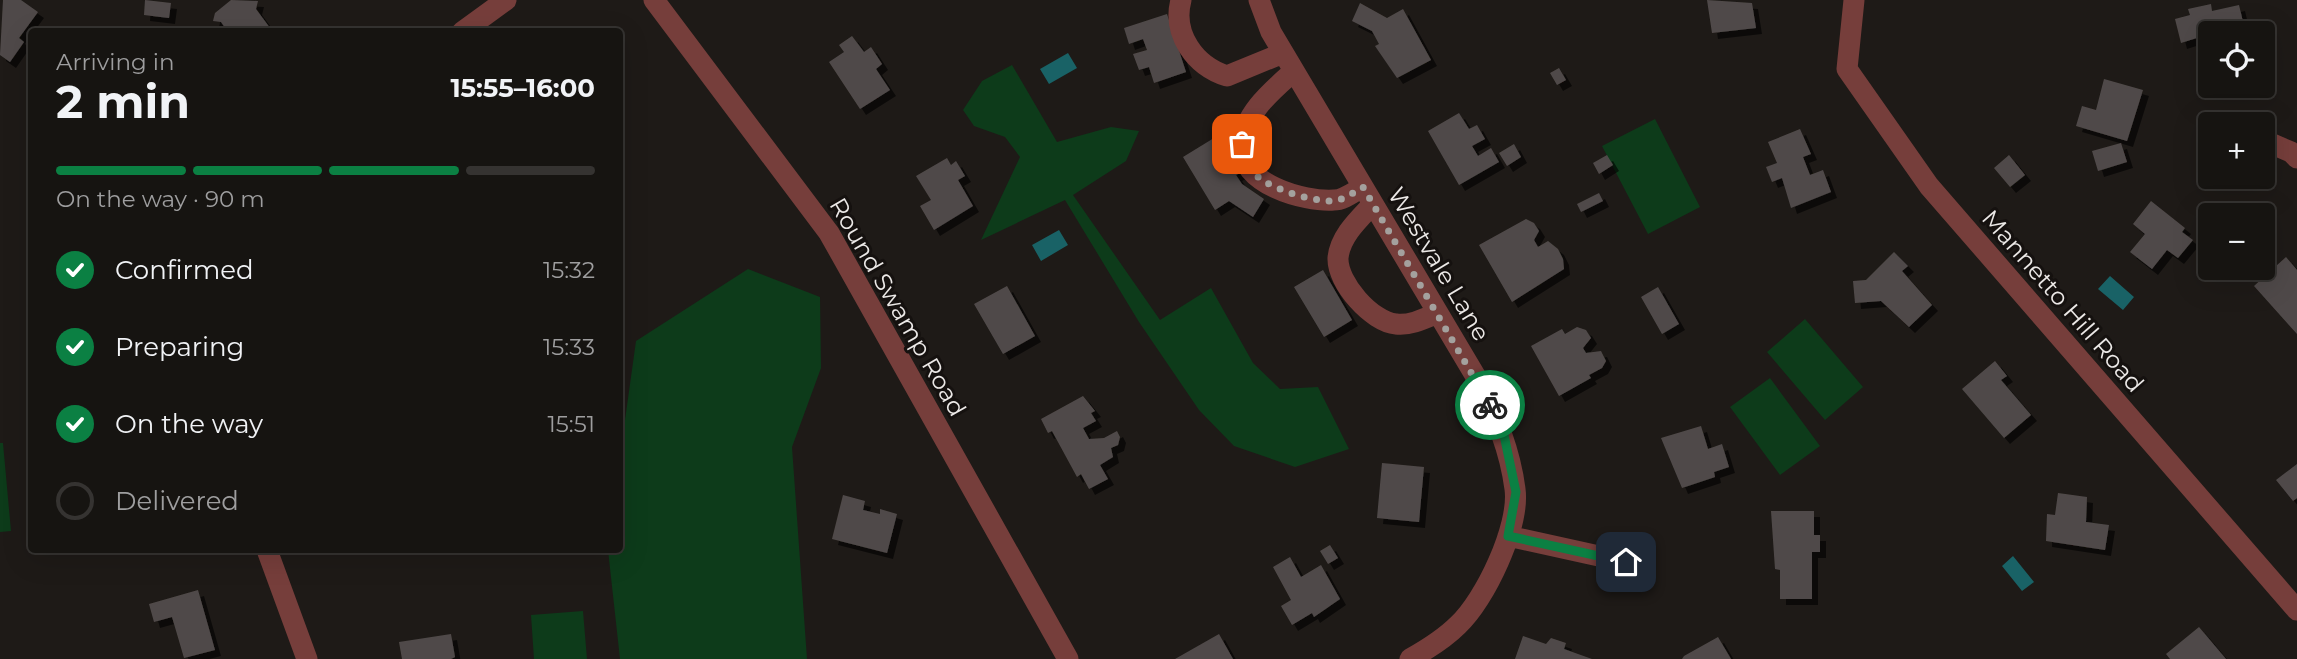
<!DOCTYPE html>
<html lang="en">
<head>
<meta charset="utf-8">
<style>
	body { margin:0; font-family:Montserrat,sans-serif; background:#23211f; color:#f1f3f6; height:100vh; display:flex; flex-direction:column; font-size:26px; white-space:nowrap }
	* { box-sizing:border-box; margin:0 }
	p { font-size:23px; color:#9e9e9f }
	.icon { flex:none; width:38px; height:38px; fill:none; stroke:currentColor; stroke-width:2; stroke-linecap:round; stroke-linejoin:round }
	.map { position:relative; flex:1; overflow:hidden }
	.drawer { position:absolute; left:28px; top:28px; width:595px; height:525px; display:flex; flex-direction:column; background:#161411; border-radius:7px; box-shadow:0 7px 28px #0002,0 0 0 2px #353331 }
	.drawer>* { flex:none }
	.tools { position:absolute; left:2198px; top:21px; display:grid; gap:14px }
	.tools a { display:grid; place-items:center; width:77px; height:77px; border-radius:7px; background:#161411; box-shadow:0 7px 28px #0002,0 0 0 2px #353331; font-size:35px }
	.pin { position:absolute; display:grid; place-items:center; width:60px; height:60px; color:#fff; margin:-30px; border-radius:14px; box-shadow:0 4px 10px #0006 }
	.courier { position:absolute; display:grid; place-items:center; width:70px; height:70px; margin:-35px; border:5px solid #0b8043; border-radius:50%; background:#fff; color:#222; box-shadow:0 2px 9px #0007 }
	.summary em { font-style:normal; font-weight:700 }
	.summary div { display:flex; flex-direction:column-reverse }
	.summary { display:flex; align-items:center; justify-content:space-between; height:119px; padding:0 28px }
	h1 { font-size:46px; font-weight:700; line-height:52px }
	.bar { display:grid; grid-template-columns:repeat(4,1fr); gap:10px 7px; align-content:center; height:84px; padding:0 28px }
	.bar i { height:9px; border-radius:5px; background:#353331 }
	.bar .selected { background:#0b8043 }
	.bar p { grid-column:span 4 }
	ol { padding:0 28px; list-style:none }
	li { display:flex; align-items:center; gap:21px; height:77px }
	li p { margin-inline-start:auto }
	li .icon { padding:7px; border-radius:50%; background:#0b8043; color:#fff; stroke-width:4 }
	li:last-child { color:#9e9e9f }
	li i { width:38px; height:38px; border:4px solid #353331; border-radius:50% }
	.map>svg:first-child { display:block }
</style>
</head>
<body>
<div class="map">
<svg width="2297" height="659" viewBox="0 0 2297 659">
	<defs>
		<filter id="shadow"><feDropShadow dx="6" dy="6" stdDeviation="0" flood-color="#0009"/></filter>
	</defs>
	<rect width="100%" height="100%" fill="#1e1a17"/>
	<path fill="#0d3b1a" d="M1012 65 1057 142 1111 127 1139 131 1126 161 1073 195 1160 320 1211 288 1253 363 1280 389 1318 387 1349 449 1295 467 1234 446 1199 410 1139 322 1065 200 981 240 1020 157 1005 137 974 126 963 110 982 81Z
		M1655 119 1700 207 1648 234 1602 146Z
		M748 269 820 297 821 368 792 447 807 659H620L608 550H620V456L636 341Z
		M1805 319 1863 387 1825 420 1767 352Z
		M1770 378 1820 446 1780 475 1730 407Z
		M0 443H3L11 531 0 532Z
		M583 611 587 659H534L531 615Z"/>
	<path fill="#196266" d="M1068 53 1077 68 1049 84 1040 69Z
		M1059 230 1068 245 1041 261 1032 245Z
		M2110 276 2134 297 2123 310 2098 289Z
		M2013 556 2034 582 2022 591 2002 566Z"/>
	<path fill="#504a49" filter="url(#shadow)" d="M3 0H21L38 12 19 38 24 42 10 62 0 55Z
		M145 0 171 3 169 18 144 15Z
		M231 0 258 1 256 9 273 32H228L221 22 213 21 215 13Z
		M1707 0 1752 3 1756 28 1712 33Z
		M1360 3 1387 18 1403 9 1431 60 1397 78 1375 46 1379 44 1372 31 1352 21Z
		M2211 4 2212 11 2239 5 2245 30 2223 33 2222 30 2181 43 2175 19 2190 15 2188 9Z
		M1167 14 1186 72 1154 83 1149 67 1139 70 1133 54 1147 50 1143 39 1129 44 1124 28Z
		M852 36 864 52 871 47 882 64 876 69 890 90 860 109 829 62 844 52 839 45Z
		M1559 68 1566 80 1557 85 1550 73Z
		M2104 79 2143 90 2127 141 2076 126 2082 106 2096 110Z
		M1459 113 1469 129 1477 125 1485 139 1472 146 1478 156 1491 148 1499 162 1459 185 1428 131Z
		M1800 129 1811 154 1803 157 1810 175 1823 170 1831 192 1791 208 1782 178 1772 182 1766 167 1777 163 1768 142Z
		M1214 138 1240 173 1236 175 1242 184 1264 199 1253 217 1229 201 1215 210 1183 157Z
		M2121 143 2127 162 2098 171 2092 151Z
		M1514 144 1521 157 1507 166 1499 153Z
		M1607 155 1613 165 1599 174 1593 163Z
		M2009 155 2025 175 2010 187 1994 168Z
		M947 158 951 165 956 161 965 176 958 180 973 206 934 230 920 206 931 200 916 176Z
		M1599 193 1603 201 1581 212 1577 204Z
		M2151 201 2185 228 2182 232 2193 240 2178 258 2167 250 2152 269 2130 252 2145 234 2133 224Z
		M1526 219 1534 223 1539 231 1534 240 1538 247 1548 241 1558 249 1563 259 1564 269 1512 302 1479 245Z
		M1894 252 1908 266 1902 271 1932 305 1909 327 1881 301 1855 303 1853 281 1866 280Z
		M2286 257 2297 270V334L2254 286Z
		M1323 270 1352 320 1324 337 1294 287Z
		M1007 286 1035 336 1003 354 974 304Z
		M1658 287 1679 324 1662 334 1641 297Z
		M1577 327 1586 330 1591 338 1583 348 1586 353 1601 351 1606 361 1602 368 1589 375 1591 378 1559 396 1531 346 1562 329 1565 334Z
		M1995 361 2007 376 2001 380 2031 415 2004 438 1962 389Z
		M1083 396 1095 411 1091 413 1096 421 1083 428 1089 439 1104 438 1117 431 1120 437 1118 445 1111 448 1113 457 1100 465 1108 479 1089 489 1081 474 1077 477 1052 431 1048 433 1041 419Z
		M1701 426 1708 449 1722 444 1729 467 1714 472 1715 477 1682 488 1661 438Z
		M1382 463 1424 467 1419 522 1377 518Z
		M2297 464V498L2293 501 2276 480Z
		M2058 493 2087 497 2086 522 2109 525 2105 550 2046 541 2047 514 2055 515Z
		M843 495 865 501 863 510 880 514V509L897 514 887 553 832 539Z
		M1771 511H1814V535H1820V552H1812V599H1780V570L1775 569Z
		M1330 545 1338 558 1328 564 1320 551Z
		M1290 557 1301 577 1321 565 1340 599 1314 617 1312 613 1292 625 1281 606 1291 600 1273 567Z
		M198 590 215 650 184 658 172 617 154 622 149 604Z
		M2199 627 2226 659H2170L2166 654Z
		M451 634 455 657 451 659H402L399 642Z
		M1219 634 1233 659H1175Z
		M1523 636 1546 644 1551 638 1566 643 1564 649 1592 659H1515Z
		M1718 637 1731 659H1682L1684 656Z"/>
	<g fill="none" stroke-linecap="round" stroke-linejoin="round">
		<path stroke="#763e3b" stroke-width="21" d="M654 0 829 233 1068 659
			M1181 0C1172 34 1195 66 1227 76L1283 53
			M1259 0 1271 32 1479 382C1496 417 1510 450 1515 489 1520 526 1485 600 1458 625 1445 638 1426 650 1410 659
			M1854 0 1847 69 1929 186 2297 610
			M462 32 506 0
			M1294 71C1273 90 1244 113 1242 144 1238 184 1304 202 1334 200 1344 200 1355 191 1363 187
			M2263 140 2291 152 2297 158
			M1373 204C1359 219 1340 236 1338 258 1337 283 1372 322 1396 324 1410 326 1426 318 1438 313
			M1508 536 1626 562
			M267 550 307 659"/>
	</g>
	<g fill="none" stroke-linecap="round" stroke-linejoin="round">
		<path stroke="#a4a19e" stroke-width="7" stroke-dasharray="0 12.6" d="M1242 144C1243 156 1246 165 1255 174 1267 188 1320 205 1338 200 1347 198 1355 191 1363 187L1490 405"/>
		<path stroke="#0b8043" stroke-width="9" d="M1490 405 1504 435 1516 492 1508 536 1626 562"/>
	</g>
	<g text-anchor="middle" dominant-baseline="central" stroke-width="6" stroke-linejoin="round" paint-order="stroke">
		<g font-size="24" fill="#ece9e7" stroke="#15110f">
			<text transform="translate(1439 264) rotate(59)">Westvale Lane</text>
			<text transform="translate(2063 301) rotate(49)">Mannetto Hill Road</text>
			<text transform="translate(898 307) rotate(60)">Round Swamp Road</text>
		</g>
	</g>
</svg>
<div class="tools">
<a><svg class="icon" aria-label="locate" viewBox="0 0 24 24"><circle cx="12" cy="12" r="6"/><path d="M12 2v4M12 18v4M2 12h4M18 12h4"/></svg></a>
<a>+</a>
<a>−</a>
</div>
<div class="pin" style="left:1242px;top:144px;background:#ea580c"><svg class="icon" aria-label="bag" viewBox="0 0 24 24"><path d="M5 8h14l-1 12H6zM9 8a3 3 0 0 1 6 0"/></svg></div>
<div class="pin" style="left:1626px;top:562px;background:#1f2937"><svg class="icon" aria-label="home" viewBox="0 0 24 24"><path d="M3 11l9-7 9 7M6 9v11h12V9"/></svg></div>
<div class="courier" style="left:1490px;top:405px"><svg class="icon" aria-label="bike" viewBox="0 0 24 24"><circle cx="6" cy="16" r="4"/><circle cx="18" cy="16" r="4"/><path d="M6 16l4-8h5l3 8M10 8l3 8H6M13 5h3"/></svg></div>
<section class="drawer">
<div class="summary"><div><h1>2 min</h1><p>Arriving in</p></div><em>15:55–16:00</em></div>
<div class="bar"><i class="selected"></i><i class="selected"></i><i class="selected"></i><i></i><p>On the way · 90 m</p></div>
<ol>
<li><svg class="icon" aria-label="check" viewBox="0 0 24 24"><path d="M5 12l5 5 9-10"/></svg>Confirmed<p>15:32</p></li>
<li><svg class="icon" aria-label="check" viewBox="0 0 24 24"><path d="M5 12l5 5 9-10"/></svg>Preparing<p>15:33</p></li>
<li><svg class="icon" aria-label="check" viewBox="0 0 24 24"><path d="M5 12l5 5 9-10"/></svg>On the way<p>15:51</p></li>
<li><i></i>Delivered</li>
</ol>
</section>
</div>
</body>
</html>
